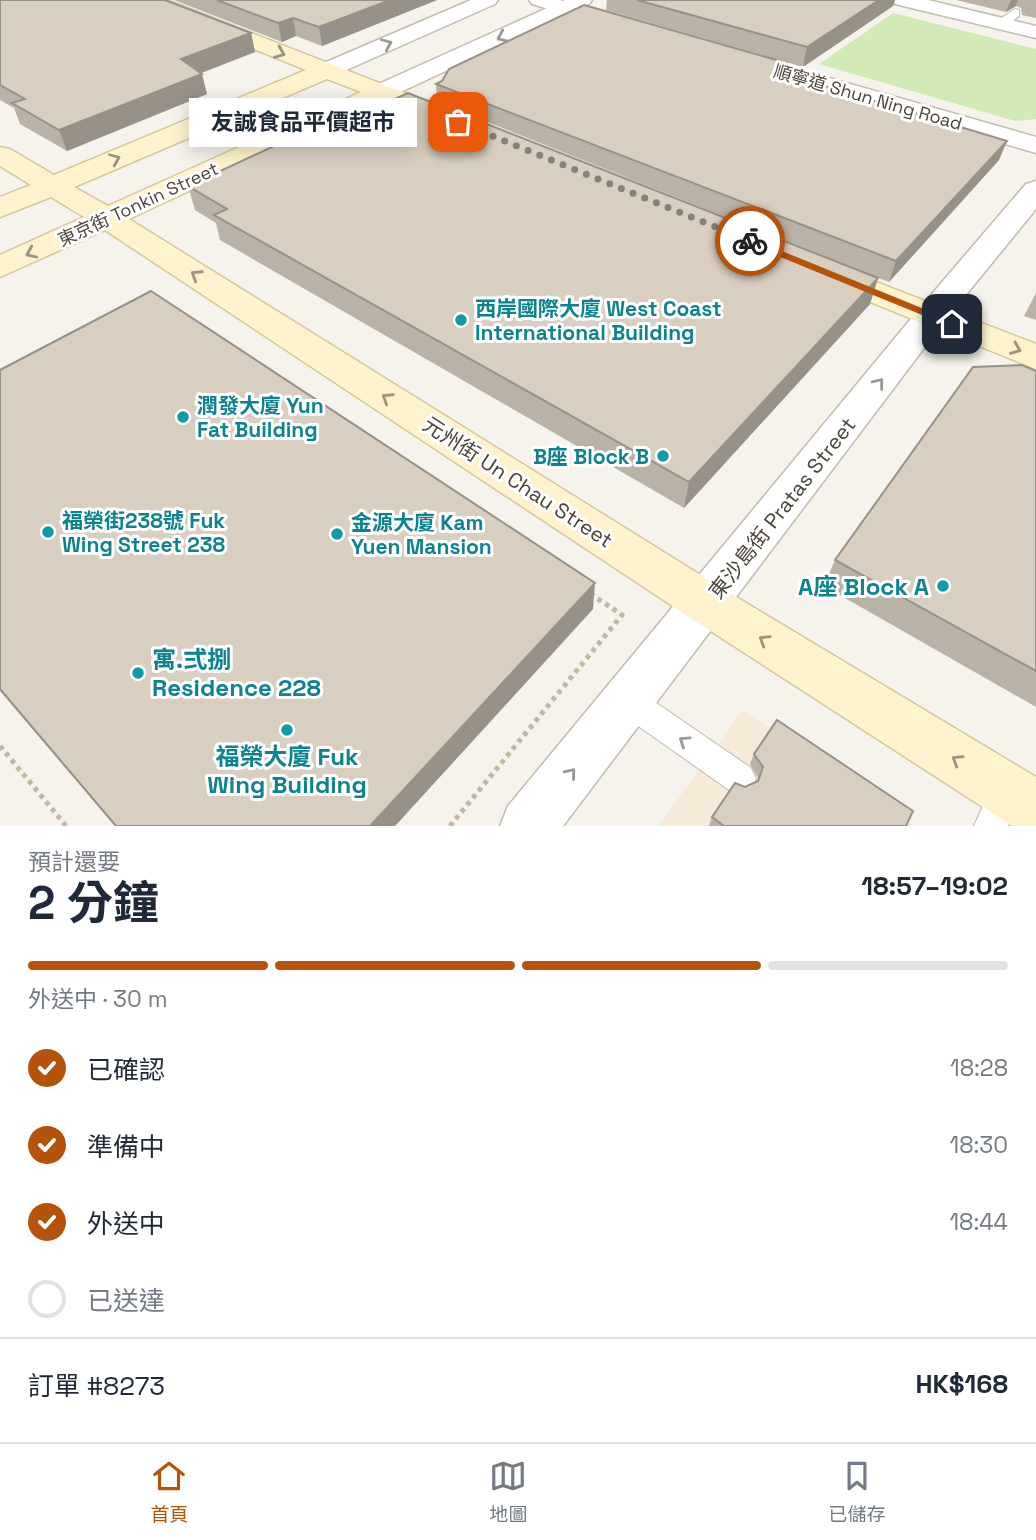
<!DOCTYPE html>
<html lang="zh-TW">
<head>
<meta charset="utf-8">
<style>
	body { margin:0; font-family:"Space Grotesk","Noto Sans TC",sans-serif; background:#f2f2f3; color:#1f2937; height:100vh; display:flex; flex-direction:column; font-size:26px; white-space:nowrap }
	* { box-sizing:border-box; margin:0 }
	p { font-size:23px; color:#747a83 }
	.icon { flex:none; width:38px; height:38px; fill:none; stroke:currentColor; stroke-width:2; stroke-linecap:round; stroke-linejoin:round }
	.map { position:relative; height:826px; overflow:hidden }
	.details { display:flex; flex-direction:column; background:#fff; flex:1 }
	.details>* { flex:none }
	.pin { position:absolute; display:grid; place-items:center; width:60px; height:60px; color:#fff; margin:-30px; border-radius:14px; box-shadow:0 4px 10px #0006 }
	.courier { position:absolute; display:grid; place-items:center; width:70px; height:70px; margin:-35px; border:5px solid #b45309; border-radius:50%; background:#fff; color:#222; box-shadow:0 2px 9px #0007 }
	.bubble { position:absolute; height:49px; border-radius:0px; background:#fff; box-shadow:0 4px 18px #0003; font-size:23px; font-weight:700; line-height:49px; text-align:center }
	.summary em { font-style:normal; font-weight:700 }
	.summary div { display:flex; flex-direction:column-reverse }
	.summary { display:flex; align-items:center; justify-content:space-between; height:119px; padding:0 28px }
	h1 { font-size:46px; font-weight:700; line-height:52px }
	.bar { display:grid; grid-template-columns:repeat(4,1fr); gap:10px 7px; align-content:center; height:84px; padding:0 28px }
	.bar i { height:9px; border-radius:5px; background:#e0e1e3 }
	.bar .current { background:#b45309 }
	.bar p { grid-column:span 4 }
	.line { display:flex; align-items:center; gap:18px; padding:0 28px; border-top:2px solid #e0e1e3 }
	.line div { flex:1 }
	ol { padding:0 28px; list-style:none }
	li { display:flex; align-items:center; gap:21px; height:77px }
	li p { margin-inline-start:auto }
	li .icon { padding:7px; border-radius:50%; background:#b45309; color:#fff; stroke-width:4 }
	li:last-child { color:#747a83 }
	li i { width:38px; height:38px; border:4px solid #e0e1e3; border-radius:50% }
	.dock { display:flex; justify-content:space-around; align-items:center; height:98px; border-top:2px solid #e0e1e3; background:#fff; font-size:19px; color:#747a83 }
	.dock a { display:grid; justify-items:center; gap:4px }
	.dock .current { color:#b45309 }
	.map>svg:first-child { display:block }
</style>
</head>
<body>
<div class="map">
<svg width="1036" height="826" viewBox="0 0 1036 826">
	<rect width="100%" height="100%" fill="#f6f3ec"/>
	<path fill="#f7ead8" d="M743 710 913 826H658Z"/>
	<path fill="#d2eab5" d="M893 13 1036 49V119L1015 121 819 64Z"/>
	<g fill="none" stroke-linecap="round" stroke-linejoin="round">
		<g stroke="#c2bbae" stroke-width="2">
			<path id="service" d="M1015 9 1019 10V16L1005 27H997V21Z
				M628 687 639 691 751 768 756 779 751 790 740 795 729 790 617 711 613 701 617 691Z
				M1007 775 1019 779 1023 791 1008 826H974L995 779Z"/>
		</g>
		<g stroke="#c2bbae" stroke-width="3">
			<path id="minor" d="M529 0H560L611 16 614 20 611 24 604 26 532 4Z
				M892 0H928L1036 26V38L895 4Z
				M735 51 1036 137V153L727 63 724 58 727 53Z
				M1036 181V209L943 323 563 826H500L508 806 919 309 1026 184Z"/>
		</g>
		<g stroke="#c2bbae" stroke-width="3">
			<path id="tertiary" d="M471 0H498L495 4 333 76H317L313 71 317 66Z
				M565 0H592L589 4 390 97 381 99 372 97 369 92 372 87Z"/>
		</g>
		<g stroke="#d6c79b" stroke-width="3">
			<path id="secondary" d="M139 0H167L456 113 460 118 456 123 447 126 382 101 129 219 723 589 1036 777V826H1012L689 617 105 230 0 277V255L84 217 51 197 0 217V197L31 185 0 166V147L10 149 54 175 306 70 142 4ZM327 79 361 92 108 206 74 187Z
				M827 263 1036 344V369L816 280 811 273 816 266Z"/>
		</g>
		<path stroke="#c4b79f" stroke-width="5" stroke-dasharray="4.5 4.5" stroke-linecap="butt" d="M0 746 66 826
			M450 826 622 615 591 594"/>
		<use href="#service" fill="#fff" fill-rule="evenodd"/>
		<use href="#minor" fill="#fff" fill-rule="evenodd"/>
		<use href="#tertiary" fill="#fff" fill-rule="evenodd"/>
		<use href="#secondary" fill="#fff3cd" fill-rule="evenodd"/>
	</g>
	<path fill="#bab2a6" d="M0 0 251 33 255 52 200 73 207 94 67 151 20 124 14 108 0 100Z
		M174 0H437L322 46 296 36 282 42Z
		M607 0H895L893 6 803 67 606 10Z
		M956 0H1036V18L1022 15 1021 8 1016 6 1006 12Z
		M784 74 999 160 889 282 437 102 436 84Z
		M384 104 878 278 870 304 684 508 220 240 216 223 195 210 188 186Z
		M1036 293V320L1024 316Z
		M0 370 593 609 395 826H115L0 691Z
		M1036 371V707L824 586 835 560Z
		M754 754 906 826H709L712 817 745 787 757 781 758 778 750 764Z"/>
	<path fill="#979187" d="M390 0H437L322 46 319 27Z
		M879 0H895L893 6 803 67 807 47Z
		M1011 0H1018L1016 6 1006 12Z
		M293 18 296 36 282 42 278 23Z
		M251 33 255 52 186 79 181 59Z
		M787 63 783 81 775 71Z
		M202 74 207 94 67 151 59 130Z
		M1007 141 999 160 889 282 896 261Z
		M878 278 870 304 684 508 689 482Z
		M595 583 593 609 395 826H370Z"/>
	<path fill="#d8cfc1" stroke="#979187" stroke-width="2" d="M0 0H165L251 33 181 59 202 74 59 130 12 103 25 99 0 85Z
		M217 0H390L319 27 293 18 278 23Z
		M637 0H879L807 47Z
		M584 5 787 63 775 71 1007 141 896 261 436 84 442 81 449 69Z
		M408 93 878 278 689 482 214 215 227 209 188 186 373 100 384 104Z
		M151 291 595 583 370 826H116L0 689V370Z
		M1022 365 1036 371V671L835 560 973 367Z
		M777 720 913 811 906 826H724L712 817 735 783 745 787 758 781 763 767 754 754Z"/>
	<defs><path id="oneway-chevron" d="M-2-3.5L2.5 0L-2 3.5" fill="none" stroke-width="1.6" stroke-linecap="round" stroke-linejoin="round" transform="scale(1.75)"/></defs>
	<g stroke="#9c9892">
		<use href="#oneway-chevron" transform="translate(502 37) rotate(156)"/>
		<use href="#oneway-chevron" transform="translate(387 44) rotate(-23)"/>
		<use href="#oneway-chevron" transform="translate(879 383) rotate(-52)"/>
		<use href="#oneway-chevron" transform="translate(684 741) rotate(-146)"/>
		<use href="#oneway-chevron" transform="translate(571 773) rotate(-51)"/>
	</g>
	<g stroke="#9c937c">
		<use href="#oneway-chevron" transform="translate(280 53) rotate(22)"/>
		<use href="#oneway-chevron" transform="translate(115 159) rotate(-23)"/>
		<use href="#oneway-chevron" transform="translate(31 253) rotate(156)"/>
		<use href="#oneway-chevron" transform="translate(196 275) rotate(-147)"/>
		<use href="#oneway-chevron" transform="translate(1016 349) rotate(22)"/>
		<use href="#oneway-chevron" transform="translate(387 398) rotate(-147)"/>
		<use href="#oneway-chevron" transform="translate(764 640) rotate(-148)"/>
		<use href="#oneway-chevron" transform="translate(957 760) rotate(-148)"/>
	</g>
	<path fill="#b45309" d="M750 238 956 322 957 324 949 326 746 243 745 241Z"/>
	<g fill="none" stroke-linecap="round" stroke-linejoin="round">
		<path stroke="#878178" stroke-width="7" stroke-dasharray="0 12.6" d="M458 122 750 241"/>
	</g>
	<g fill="#0f9aa8" stroke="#fff" stroke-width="2.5">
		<circle cx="461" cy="320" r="7"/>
		<circle cx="183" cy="417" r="7"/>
		<circle cx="663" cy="456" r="7"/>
		<circle cx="48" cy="532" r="7"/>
		<circle cx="337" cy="534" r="7"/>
		<circle cx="943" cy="586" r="7"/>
		<circle cx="138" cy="673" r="7"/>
		<circle cx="287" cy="730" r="7"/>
	</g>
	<g text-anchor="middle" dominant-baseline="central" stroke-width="6" stroke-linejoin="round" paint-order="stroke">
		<g font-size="18" fill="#4b4439" stroke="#fff">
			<text transform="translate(868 97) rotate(16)">順寧道 Shun Ning Road</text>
			<text transform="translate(138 204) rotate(-25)">東京街 Tonkin Street</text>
		</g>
		<g font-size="21" font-weight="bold" fill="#0d838f" stroke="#fff" text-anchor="start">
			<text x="475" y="308">西岸國際大廈 West Coast<tspan x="475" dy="24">International Building</tspan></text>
			<text x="197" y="405">潤發大廈 Yun<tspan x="197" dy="24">Fat Building</tspan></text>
			<text x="649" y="456" text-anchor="end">B座 Block B</text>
			<text x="62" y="520">福榮街238號 Fuk<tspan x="62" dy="24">Wing Street 238</tspan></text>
			<text x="351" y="522">金源大廈 Kam<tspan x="351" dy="24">Yuen Mansion</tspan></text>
		</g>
		<g font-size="21" fill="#4b4439" stroke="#fff">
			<text transform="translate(518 482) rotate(33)">元州街 Un Chau Street</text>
			<text transform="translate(782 508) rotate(-52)">東沙島街 Pratas Street</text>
		</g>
		<g font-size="24" font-weight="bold" fill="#0d838f" stroke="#fff" text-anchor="end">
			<text x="929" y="586">A座 Block A</text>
			<text x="152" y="659" text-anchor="start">寓.弍捌<tspan x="152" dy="28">Residence 228</tspan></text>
			<text x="287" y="756" text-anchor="middle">福榮大廈 Fuk<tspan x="287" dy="28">Wing Building</tspan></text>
		</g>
	</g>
</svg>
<div class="pin" style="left:458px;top:122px;background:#ea580c"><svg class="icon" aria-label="bag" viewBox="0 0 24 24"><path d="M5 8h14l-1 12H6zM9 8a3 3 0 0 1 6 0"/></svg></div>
<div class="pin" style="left:952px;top:324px;background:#1f2937"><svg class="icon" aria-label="home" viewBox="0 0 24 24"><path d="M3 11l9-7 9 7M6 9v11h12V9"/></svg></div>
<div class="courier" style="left:750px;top:241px"><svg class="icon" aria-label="bike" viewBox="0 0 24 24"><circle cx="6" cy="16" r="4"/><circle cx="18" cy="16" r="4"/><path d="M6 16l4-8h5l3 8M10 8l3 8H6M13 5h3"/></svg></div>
<div class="bubble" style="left:189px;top:98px;width:228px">友誠食品平價超市</div>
</div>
<section class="details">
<div class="summary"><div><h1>2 分鐘</h1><p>預計還要</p></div><em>18:57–19:02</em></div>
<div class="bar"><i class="current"></i><i class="current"></i><i class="current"></i><i></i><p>外送中 · 30 m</p></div>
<ol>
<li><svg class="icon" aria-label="check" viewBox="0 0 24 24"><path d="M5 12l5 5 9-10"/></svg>已確認<p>18:28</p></li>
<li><svg class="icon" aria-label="check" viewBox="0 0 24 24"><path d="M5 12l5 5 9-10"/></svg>準備中<p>18:30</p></li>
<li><svg class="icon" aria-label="check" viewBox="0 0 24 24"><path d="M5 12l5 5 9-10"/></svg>外送中<p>18:44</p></li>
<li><i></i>已送達</li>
</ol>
<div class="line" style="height:91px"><div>訂單 #8273</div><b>HK$168</b></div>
</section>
<nav class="dock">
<a class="current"><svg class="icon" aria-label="home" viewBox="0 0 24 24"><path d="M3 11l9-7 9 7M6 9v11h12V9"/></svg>首頁</a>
<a><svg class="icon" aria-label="map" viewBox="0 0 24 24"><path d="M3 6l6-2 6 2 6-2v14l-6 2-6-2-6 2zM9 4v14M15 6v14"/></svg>地圖</a>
<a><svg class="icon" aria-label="saved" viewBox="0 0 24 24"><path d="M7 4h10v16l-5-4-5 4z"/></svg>已儲存</a>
</nav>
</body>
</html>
